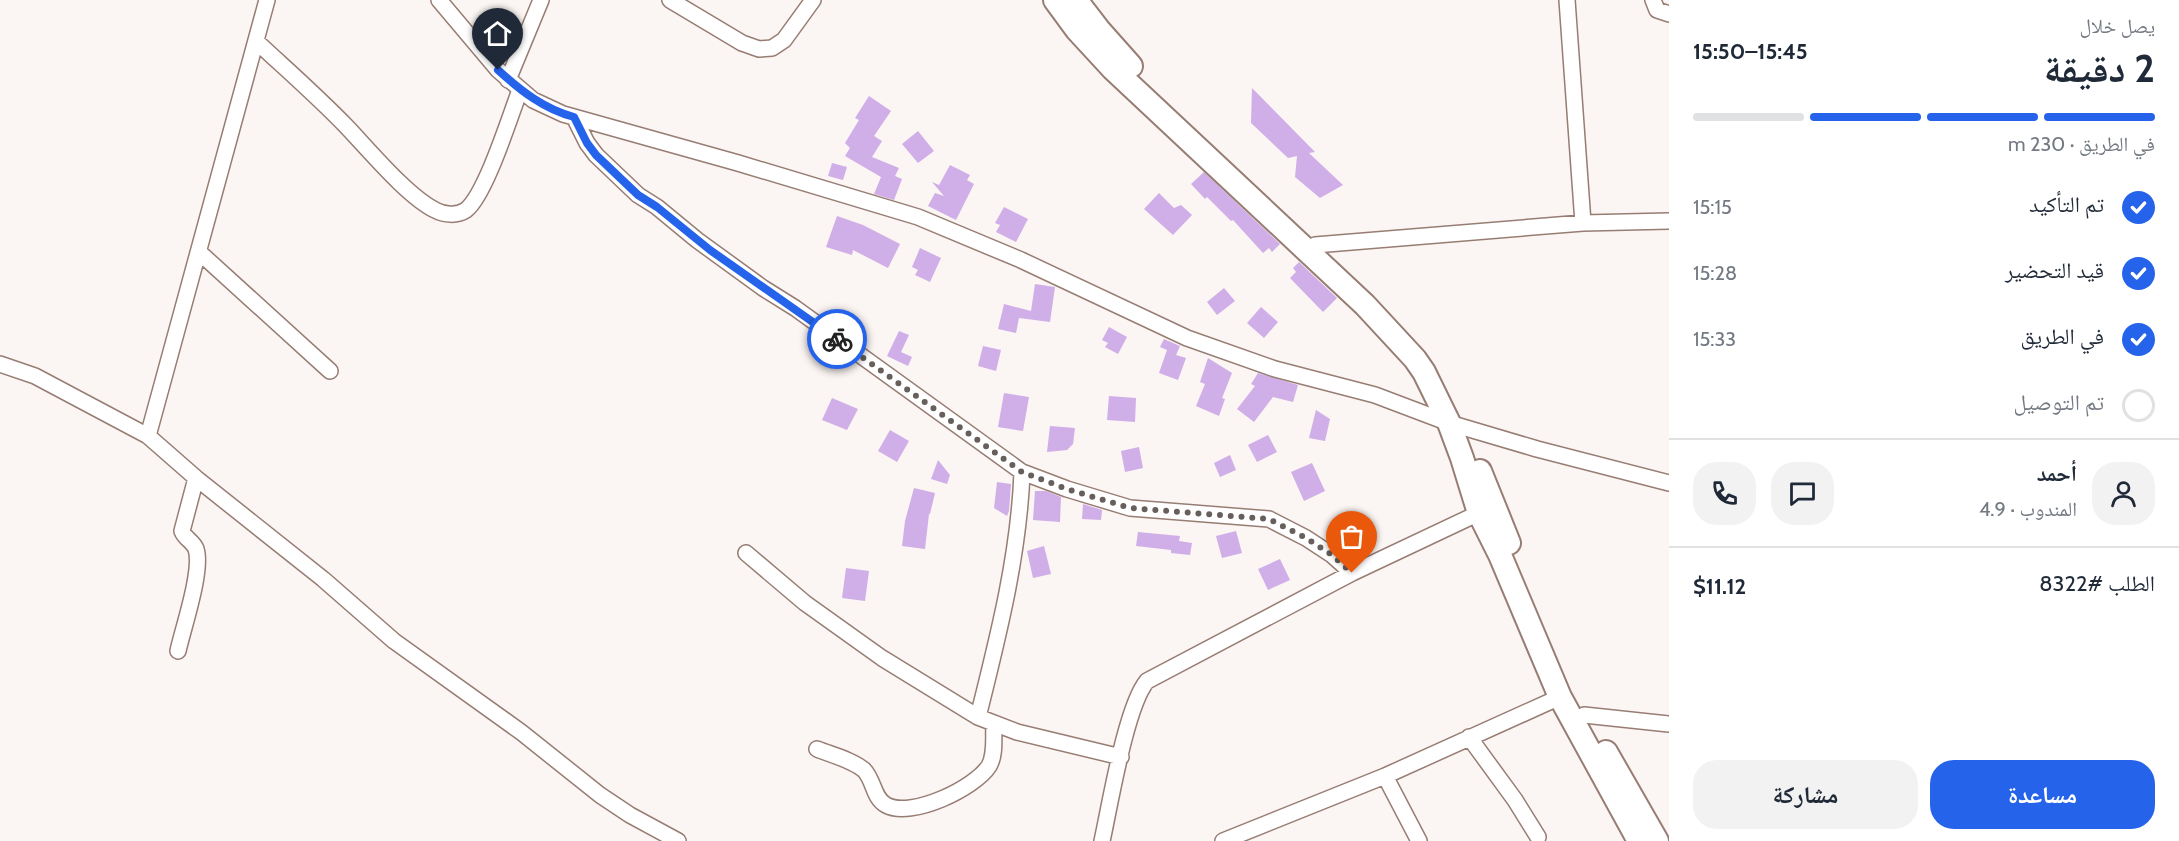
<!DOCTYPE html>
<html lang="ar">
<head>
<meta charset="utf-8">
<style>
	body { margin:0; font-family:Cabin,"Noto Naskh Arabic",sans-serif; background:#f2f2f3; color:#1f2937; direction:rtl; height:100vh; display:flex; flex-direction:column; font-size:22px; white-space:nowrap }
	* { box-sizing:border-box; margin:0 }
	p { font-size:20px; color:#747a83 }
	.icon { flex:none; width:33px; height:33px; fill:none; stroke:currentColor; stroke-width:2; stroke-linecap:round; stroke-linejoin:round }
	.map { position:relative; flex:1; overflow:hidden; direction:ltr }
	.drawer { display:flex; flex-direction:column; background:#fff; width:510px }
	.drawer>* { flex:none }
	.pin { position:absolute; display:grid; place-items:center; width:51px; height:51px; color:#fff; margin:-62px -26px; border-radius:50% 50% 50% 0; rotate:-45deg; box-shadow:0 0 6px #0007 }
	.pin .icon { rotate:45deg }
	.courier { position:absolute; display:grid; place-items:center; width:60px; height:60px; margin:-30px; border:4px solid #2563eb; border-radius:50%; background:#fff; color:#222; box-shadow:0 2px 8px #0007 }
	.head em { font-style:normal; font-weight:800 }
	.head div { display:flex; flex-direction:column-reverse }
	.head { display:flex; align-items:center; justify-content:space-between; height:102px; padding:0 24px }
	h1 { font-size:39px; font-weight:800; line-height:45px }
	.bar { display:grid; grid-template-columns:repeat(4,1fr); gap:9px 6px; align-content:center; height:72px; padding:0 24px }
	.bar i { height:8px; border-radius:4px; background:#e0e1e3 }
	.bar .current { background:#2563eb }
	.bar p { grid-column:span 4 }
	.line { display:flex; align-items:center; gap:15px; padding:0 24px; border-top:2px solid #e0e1e3 }
	.line div { flex:1 }
	.round { display:grid; place-items:center; flex:none; width:63px; height:63px; border-radius:24px; background:#f2f2f3 }
	ol { padding:0 24px; list-style:none }
	li { display:flex; align-items:center; gap:18px; height:66px }
	li p { margin-inline-start:auto }
	li .icon { padding:6px; border-radius:50%; background:#2563eb; color:#fff; stroke-width:4 }
	li:last-child { color:#747a83 }
	li i { width:33px; height:33px; border:3px solid #e0e1e3; border-radius:50% }
	.cta { display:flex; gap:12px; margin-top:auto; padding:12px 24px }
	.cta a { flex:1; height:69px; border-radius:24px; background:#2563eb; color:#fff; font-size:24px; font-weight:800; line-height:69px; text-align:center }
	.cta a+a { background:#f2f2f3; color:#1f2937 }
	main { display:flex; flex:1; min-height:0 }
	.map>svg:first-child { display:block }
</style>
</head>
<body>
<main>
<section class="drawer">
<div class="head"><div><h1>2 دقيقة</h1><p>يصل خلال</p></div><em>15:45–15:50</em></div>
<div class="bar"><i class="current"></i><i class="current"></i><i class="current"></i><i></i><p>في الطريق · 230 m</p></div>
<ol>
<li><svg class="icon" aria-label="check" viewBox="0 0 24 24"><path d="M5 12l5 5 9-10"/></svg>تم التأكيد<p>15:15</p></li>
<li><svg class="icon" aria-label="check" viewBox="0 0 24 24"><path d="M5 12l5 5 9-10"/></svg>قيد التحضير<p>15:28</p></li>
<li><svg class="icon" aria-label="check" viewBox="0 0 24 24"><path d="M5 12l5 5 9-10"/></svg>في الطريق<p>15:33</p></li>
<li><i></i>تم التوصيل</li>
</ol>
<div class="line" style="height:108px"><a class="round"><svg class="icon" aria-label="person" viewBox="0 0 24 24"><circle cx="12" cy="8" r="4"/><path d="M4 21q1-7 8-7t8 7"/></svg></a><div><b>أحمد</b><p>المندوب · 4.9</p></div><a class="round"><svg class="icon" aria-label="chat" viewBox="0 0 24 24"><path d="M4 5h16v11H9l-5 4z"/></svg></a><a class="round"><svg class="icon" aria-label="phone" viewBox="0 0 24 24"><path d="M5 4h4l2 5-3 2q2 4 5 5l2-3 5 2v4C11 20 4 13 5 4z"/></svg></a></div>
<div class="line" style="height:78px"><div>الطلب #8322</div><b>$11.12</b></div>
<div class="cta"><a>مساعدة</a><a>مشاركة</a></div>
</section>
<div class="map">
<svg width="1669" height="841" viewBox="0 0 1669 841">
	<rect width="100%" height="100%" fill="#fbf5f3"/>
	<path fill="#d0aee7" d="M1252 88 1315 152 1309 153 1343 185 1320 198 1295 177 1297 156 1288 158 1251 123Z
		M869 96 891 111 874 136 882 141 872 157 899 168 895 176 902 179 894 200 874 194 881 177 845 156 850 148 845 143 859 120 855 118Z
		M918 131 934 151 918 163 902 144Z
		M832 163 847 167 843 180 828 176Z
		M950 165 970 175 967 180 974 184 956 220 928 206 935 193 944 196 932 182 939 185Z
		M1204 172 1280 244 1272 252 1269 248 1263 253 1233 220 1231 221 1207 197 1205 199 1191 184Z
		M1159 193 1174 208 1181 205 1192 215 1173 235 1144 209Z
		M1004 207 1028 219 1016 242 996 232 1000 225 995 223Z
		M837 216 863 225 900 244 888 268 853 250 852 255 826 247Z
		M920 248 941 258 930 282 915 275 918 270 912 267Z
		M1299 262 1337 298 1323 312 1290 278 1296 272 1293 268Z
		M1035 284 1055 287 1050 322 1019 318 1016 333 998 329 1004 304 1031 311Z
		M1224 288 1235 301 1217 315 1207 302Z
		M1261 307 1278 322 1264 338 1247 323Z
		M1109 327 1127 337 1118 354 1105 347 1108 343 1102 340Z
		M899 331 909 335 901 352 912 357 908 366 887 356Z
		M1164 339 1180 346 1176 355 1186 358 1178 380 1159 373 1167 350 1160 347Z
		M983 346 1001 350 996 371 978 366Z
		M1208 358 1232 373 1222 398 1225 399 1219 416 1196 406 1205 384 1200 382Z
		M1258 373 1298 385 1293 402 1273 397 1254 422 1237 409 1255 386 1251 384Z
		M1004 393 1029 397 1023 431 998 427Z
		M1109 396 1136 398 1135 422 1107 420Z
		M832 398 858 409 847 430 822 420Z
		M1316 410 1330 419 1325 441 1309 438Z
		M1050 426 1075 428 1073 444 1067 450 1047 452Z
		M890 430 909 441 897 462 878 451Z
		M1268 435 1277 452 1257 462 1248 445Z
		M1139 447 1143 468 1125 472 1121 451Z
		M1230 455 1236 470 1220 477 1214 463Z
		M938 460 950 475 947 484 931 479Z
		M1312 463 1325 491 1304 501 1291 472Z
		M997 482 1011 484 1009 511 1007 516 994 508Z
		M914 488 935 493 930 514H929L925 549 902 546 905 521Z
		M1035 491H1046L1061 497 1060 522 1033 520Z
		M1083 504 1102 510 1101 520 1082 519Z
		M1236 531 1242 553 1222 558 1216 536Z
		M1138 532 1180 536 1179 541 1192 543 1190 555 1171 553V550L1136 546Z
		M1044 546 1051 574 1033 578 1027 551Z
		M1280 559 1290 580 1268 590 1258 569Z
		M846 568 869 571 865 601 842 598Z"/>
	<g fill="none" stroke-linecap="round" stroke-linejoin="round">
		<g stroke="#977d73" stroke-width="18">
			<path id="street" d="M267 0 148 436 196 478 323 579 394 641 521 732 600 795 630 815 678 841
				M439 0 498 70 533 100 563 114 738 163 918 217 1021 260 1187 338 1275 369 1375 395 1449 423 1537 449 1669 483
				M670 0 742 43 759 49 772 48 784 40 813 0
				M1567 0 1583 223
				M1653 0 1657 10 1669 14
				M256 41C286 69 317 96 346 126 369 150 407 196 435 210 444 215 457 216 466 210 486 194 510 116 520 90
				M508 80 541 0
				M574 117 587 143 596 155 638 195 657 207 697 240 763 288 795 308 1022 472 1067 489 1130 508 1269 519 1306 538 1332 555 1352 573
				M1315 245 1583 223 1669 221
				M199 252 330 371
				M0 364 35 376 148 436
				M746 553 805 603 882 658 978 717 1017 732 1121 757
				M178 651C183 628 203 570 196 549 193 541 185 539 182 531L196 478
				M1584 715 1669 724
				M978 717C998 637 1019 555 1022 472
				M1469 737 1515 800 1538 837
				M817 749C832 755 852 760 864 770 874 780 873 798 886 805 911 819 975 788 989 766 996 754 993 737 994 725
				M1385 776 1419 841
				M1102 841C1110 805 1126 706 1147 681L1352 573 1479 513
				M1223 841 1385 776 1560 697"/>
		</g>
		<g stroke="#977d73" stroke-width="26">
			<path id="secondary" d="M1055 0 1077 30 1113 69 1365 305 1415 359 1424 372 1449 423 1462 458 1479 513 1500 555 1560 697 1639 841
				M1076 0 1099 30 1131 66
				M1480 471 1509 543
				M1606 752 1657 841"/>
		</g>
		<use href="#street" stroke="#fff" stroke-width="15"/>
		<use href="#secondary" stroke="#fff" stroke-width="22"/>
	</g>
	<g fill="none" stroke-linecap="round" stroke-linejoin="round">
		<path stroke="#675f5c" stroke-width="6" stroke-dasharray="0 10.8" d="M837 339 1022 472 1067 489 1130 508 1269 519 1306 538 1332 555 1352 573"/>
		<path stroke="#2563eb" stroke-width="8" d="M498 70C521 91 544 109 574 117L587 143 596 155 638 195 657 207 710 250 837 339"/>
	</g>
</svg>
<div class="pin" style="left:1352px;top:573px;background:#ea580c"><svg class="icon" aria-label="bag" viewBox="0 0 24 24"><path d="M5 8h14l-1 12H6zM9 8a3 3 0 0 1 6 0"/></svg></div>
<div class="pin" style="left:498px;top:70px;background:#1f2937"><svg class="icon" aria-label="home" viewBox="0 0 24 24"><path d="M3 11l9-7 9 7M6 9v11h12V9"/></svg></div>
<div class="courier" style="left:837px;top:339px"><svg class="icon" aria-label="bike" viewBox="0 0 24 24"><circle cx="6" cy="16" r="4"/><circle cx="18" cy="16" r="4"/><path d="M6 16l4-8h5l3 8M10 8l3 8H6M13 5h3"/></svg></div>
</div>
</main>
</body>
</html>
